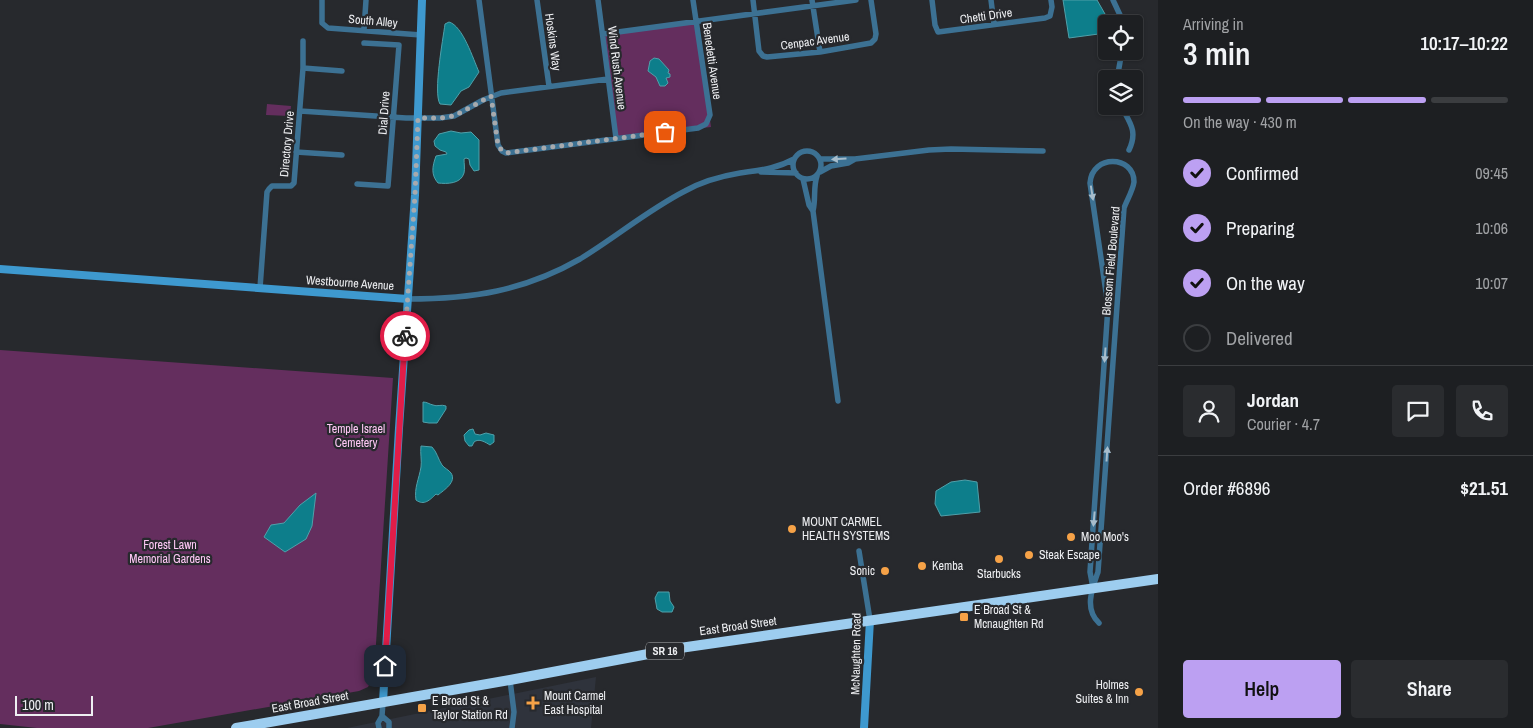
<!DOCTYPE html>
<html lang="en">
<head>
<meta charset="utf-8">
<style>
	body { margin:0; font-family:"Archivo Narrow",sans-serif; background:#2a2c2f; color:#f1f3f6; height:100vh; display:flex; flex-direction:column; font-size:19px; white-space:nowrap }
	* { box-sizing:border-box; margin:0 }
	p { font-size:16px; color:#a0a2a5 }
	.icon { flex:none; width:28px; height:28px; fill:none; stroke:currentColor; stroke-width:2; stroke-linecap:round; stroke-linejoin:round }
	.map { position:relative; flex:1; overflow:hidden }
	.details { display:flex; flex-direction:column; background:#1d1f22; width:375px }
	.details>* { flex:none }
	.buttons { position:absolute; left:1098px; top:15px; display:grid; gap:10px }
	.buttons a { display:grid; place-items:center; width:45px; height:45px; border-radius:5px; background:#1d1f22; box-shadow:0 1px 4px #0004,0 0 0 1px #3b3d40; font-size:25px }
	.scale { position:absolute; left:15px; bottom:12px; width:78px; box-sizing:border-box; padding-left:5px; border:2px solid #eeeff2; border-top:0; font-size:14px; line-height:18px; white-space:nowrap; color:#eeeff2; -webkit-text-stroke:4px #27292d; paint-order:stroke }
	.pin { position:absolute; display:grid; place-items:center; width:42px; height:42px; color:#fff; margin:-21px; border-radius:10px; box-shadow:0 2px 8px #0006 }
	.courier { position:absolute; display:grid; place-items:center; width:50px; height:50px; margin:-25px; border:4px solid #e11d48; border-radius:50%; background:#fff; color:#222; box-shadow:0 1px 6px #0007 }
	.overview em { font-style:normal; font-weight:600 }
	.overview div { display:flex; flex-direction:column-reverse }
	.overview { display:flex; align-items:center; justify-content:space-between; height:85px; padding:0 25px }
	h1 { font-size:32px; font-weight:600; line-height:38px }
	.bar { display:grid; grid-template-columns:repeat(4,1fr); gap:8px 5px; align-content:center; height:60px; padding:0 25px }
	.bar i { height:6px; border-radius:4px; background:#3b3d40 }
	.bar .current { background:#bca0f2 }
	.bar p { grid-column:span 4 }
	.line { display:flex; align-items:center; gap:12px; padding:0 25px; border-top:1px solid #3b3d40 }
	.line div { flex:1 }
	.round { display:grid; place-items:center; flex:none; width:52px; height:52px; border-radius:5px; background:#2a2c2f }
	ol { padding:0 25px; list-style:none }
	li { display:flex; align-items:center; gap:15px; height:55px }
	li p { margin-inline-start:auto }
	li .icon { padding:5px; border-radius:50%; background:#bca0f2; color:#111; stroke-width:4 }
	li:last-child { color:#a0a2a5 }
	li i { width:28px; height:28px; border:2px solid #3b3d40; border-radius:50% }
	.button { display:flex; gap:10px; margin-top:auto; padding:10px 25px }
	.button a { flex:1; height:58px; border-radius:5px; background:#bca0f2; color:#111; font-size:20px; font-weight:600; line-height:58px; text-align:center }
	.button a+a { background:#2a2c2f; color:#f1f3f6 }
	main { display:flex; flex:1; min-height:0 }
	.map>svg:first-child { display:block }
</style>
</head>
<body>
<main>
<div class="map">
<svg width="1158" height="728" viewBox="0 0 1158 728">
	<rect width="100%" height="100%" fill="#27292d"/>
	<path fill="#2f333c" d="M596 677 591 728H347Z"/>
	<path fill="#642e5e" d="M696 22 711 127 616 138 603 34Z
		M267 104 291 106 290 116 266 115Z
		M0 350 393 378 374 675 368 687 359 691 148 728H37L0 724Z"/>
	<path fill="#0d7e8b" stroke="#50a0aa" d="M1063 0H1097L1105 14 1109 24H1106V33L1069 38Z
		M449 22C463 26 473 59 479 72L469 87 461 91 451 105 440 104C433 93 443 39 445 24Z
		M654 58 659 59 669 70 668 73 670 74V77L666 78 668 83 665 86H660L656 77 648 71 650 61Z
		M451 131 461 133 471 132 479 140V170L474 171 470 165 469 159 466 158 464 159C464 163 465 169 464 173 461 184 447 184 438 183 431 175 432 167 436 156L447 154 446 152 440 150 435 146 434 141 439 134Z
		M423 402C427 402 429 404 433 405 437 407 441 404 446 406V409L437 423H429L423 422Z
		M473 429 475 434 480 435 486 433 494 435V442L490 445C485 442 479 438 474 442L472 446H469L465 441 464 435 469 430Z
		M421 446 432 447C437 452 438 459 442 465 444 468 449 470 451 473 457 482 444 490 438 495L436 494C430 500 424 506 416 500 414 488 419 479 421 467 422 461 420 453 421 446Z
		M965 480 977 482 980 512 941 516 935 504 936 491 951 482Z
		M316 493 312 526 306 539 285 552 264 537 271 525 284 523 300 505Z
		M658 592H669L670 601 674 607 672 612H662L657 609 655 598Z"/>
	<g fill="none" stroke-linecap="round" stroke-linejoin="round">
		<path stroke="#3c7193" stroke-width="5.5" d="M322 0V23L328 28 421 35
			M479 0 498 145 502 151 506 153 698 128 706 124 710 115 693 0
			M537 0 549 86
			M598 0 616 138
			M753 0 759 51 763 56 767 57 820 52 871 43 875 39 876 34 871 0
			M812 0 820 52
			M932 0 935 25 938 32 1045 18 1050 16 1052 7 1051 0
			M991 0 994 24
			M1113 0 1120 15 1121 24
			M364 30 366 0
			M603 34 856 0
			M303 68 342 71
			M1117 79 1122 51
			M1121 106C1130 123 1138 131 1129 150
			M300 111 406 118H440L454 116 483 100 501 93 608 79
			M793 165a14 14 0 1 1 28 0a14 14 0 1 1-28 0Z
			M296 152 342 155
			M820 159H855L848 163 831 166 820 172
			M855 159 929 150 951 149 1043 151
			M761 172 796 173
			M803 179 809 205 813 211C816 199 813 187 817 176
			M357 184 388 186 399 45 364 43
			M813 211 838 401
			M260 288 267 192 269 189 272 186H291L294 183 303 68V41
			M408 299C472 299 524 291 580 259 616 237 648 210 685 191 701 182 722 176 740 173 760 170 776 169 794 159
			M859 551 870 620
			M1093 588 1090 572 1108 306 1090 183C1092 154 1134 155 1134 182 1133 190 1127 200 1124 208L1098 572C1092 589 1084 609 1099 623
			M510 680 514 712 512 728
			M382 716 389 722V728
			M379 728 378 723 382 716 383 702"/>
		<path stroke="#3e99cf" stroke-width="8" d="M0 269 408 299
			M383 702 399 428 415 195 422 0
			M864 728 870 620"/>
		<path stroke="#9dcdef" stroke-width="10" d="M236 728 510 680 680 648 1158 579"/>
	</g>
	<defs><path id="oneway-solid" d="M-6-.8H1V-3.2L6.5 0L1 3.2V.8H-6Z" transform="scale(1.25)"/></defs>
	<g fill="#a7bdcc">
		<use href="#oneway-solid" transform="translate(839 159) rotate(176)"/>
		<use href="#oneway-solid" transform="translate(1092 193) rotate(81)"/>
		<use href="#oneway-solid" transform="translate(1105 355) rotate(94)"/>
		<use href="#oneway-solid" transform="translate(1107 454) rotate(-86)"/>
		<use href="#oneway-solid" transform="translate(1094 519) rotate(95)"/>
	</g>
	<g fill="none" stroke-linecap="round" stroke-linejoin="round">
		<path stroke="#a8aaad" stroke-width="5" stroke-dasharray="0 9" d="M405 336 415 195 418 118H440L454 116 491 96 498 145 502 151 506 153 665 132"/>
		<path stroke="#e11d48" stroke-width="6" d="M385 666 405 336"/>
	</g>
	<g fill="#f6a247" stroke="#27292d" stroke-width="2">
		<circle cx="792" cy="529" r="5"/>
		<circle cx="1071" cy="537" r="5"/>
		<circle cx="1029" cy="555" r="5"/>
		<circle cx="999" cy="559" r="5"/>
		<circle cx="922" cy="566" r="5"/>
		<circle cx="885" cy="571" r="5"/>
		<rect x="959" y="612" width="10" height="10" rx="2.5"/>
		<circle cx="1139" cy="692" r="5"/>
		<path d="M530.5 695.5h5v5h5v5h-5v5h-5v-5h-5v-5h5z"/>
		<rect x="417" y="703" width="10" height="10" rx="2.5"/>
	</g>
	<g text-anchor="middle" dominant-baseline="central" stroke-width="4.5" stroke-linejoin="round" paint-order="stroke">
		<rect fill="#27292d" stroke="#b2b4b7" stroke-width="1" x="646" y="642.5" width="38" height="17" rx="4"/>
		<g font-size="11" font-weight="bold" fill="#eeeff2">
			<text x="665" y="651">SR 16</text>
		</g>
		<g font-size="12" fill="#eeeff2" stroke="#27292d">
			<text transform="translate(986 16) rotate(-8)">Chetti Drive</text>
			<text transform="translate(373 21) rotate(5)">South Alley</text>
			<text transform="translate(815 41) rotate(-8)">Cenpac Avenue</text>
			<text transform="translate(553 42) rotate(82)">Hoskins Way</text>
			<text transform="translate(712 61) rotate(82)">Benedetti Avenue</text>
			<text transform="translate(617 68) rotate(83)">Wind Rush Avenue</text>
			<text transform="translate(384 113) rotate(-86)">Dial Drive</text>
			<text transform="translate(287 144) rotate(-85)">Directory Drive</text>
			<text transform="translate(1111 261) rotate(-85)">Blossom Field Boulevard</text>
			<text transform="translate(350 283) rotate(4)">Westbourne Avenue</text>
			<text transform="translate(738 626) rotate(-8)">East Broad Street</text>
			<text transform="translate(856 654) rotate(-89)">McNaughten Road</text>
			<text transform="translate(310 702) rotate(-10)">East Broad Street</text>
		</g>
		<g font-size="12" fill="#ffc8f6" stroke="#27292d">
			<text x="356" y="429">Temple Israel<tspan x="356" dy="14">Cemetery</tspan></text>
			<text x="170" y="545">Forest Lawn<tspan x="170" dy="14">Memorial Gardens</tspan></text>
		</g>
		<g font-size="12" fill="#eeeff2" stroke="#27292d" text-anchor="start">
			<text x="802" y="522">MOUNT CARMEL<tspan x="802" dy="14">HEALTH SYSTEMS</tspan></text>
			<text x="1081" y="537">Moo Moo's</text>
			<text x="1039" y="555">Steak Escape</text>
			<text x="932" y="566">Kemba</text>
			<text x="875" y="571" text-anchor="end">Sonic</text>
			<text x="999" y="574" text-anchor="middle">Starbucks</text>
			<text x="974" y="610">E Broad St &amp;<tspan x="974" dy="14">Mcnaughten Rd</tspan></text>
			<text x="1129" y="685" text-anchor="end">Holmes<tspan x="1129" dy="14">Suites &amp; Inn</tspan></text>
			<text x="544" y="696">Mount Carmel<tspan x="544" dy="14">East Hospital</tspan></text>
			<text x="432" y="701">E Broad St &amp;<tspan x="432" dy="14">Taylor Station Rd</tspan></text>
		</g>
	</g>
</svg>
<div class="buttons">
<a><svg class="icon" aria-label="locate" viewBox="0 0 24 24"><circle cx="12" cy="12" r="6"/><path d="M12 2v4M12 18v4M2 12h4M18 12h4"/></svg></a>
<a><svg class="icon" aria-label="layers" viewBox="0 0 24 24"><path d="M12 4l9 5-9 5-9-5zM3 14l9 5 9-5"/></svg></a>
</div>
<div class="scale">100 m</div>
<div class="pin" style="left:665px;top:132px;background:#ea580c"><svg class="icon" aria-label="bag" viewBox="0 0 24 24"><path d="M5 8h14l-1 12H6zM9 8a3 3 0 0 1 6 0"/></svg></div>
<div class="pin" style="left:385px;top:666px;background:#1f2937"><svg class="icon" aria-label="home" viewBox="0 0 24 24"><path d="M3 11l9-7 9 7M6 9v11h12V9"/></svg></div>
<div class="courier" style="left:405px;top:336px"><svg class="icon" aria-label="bike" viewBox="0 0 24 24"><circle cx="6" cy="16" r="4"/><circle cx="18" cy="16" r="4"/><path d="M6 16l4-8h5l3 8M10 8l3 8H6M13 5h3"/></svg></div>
</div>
<section class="details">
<div class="overview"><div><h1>3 min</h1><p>Arriving in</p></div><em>10:17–10:22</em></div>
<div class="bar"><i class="current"></i><i class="current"></i><i class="current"></i><i></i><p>On the way · 430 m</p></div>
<ol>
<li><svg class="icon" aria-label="check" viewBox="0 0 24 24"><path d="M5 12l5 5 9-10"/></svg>Confirmed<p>09:45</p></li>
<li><svg class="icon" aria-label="check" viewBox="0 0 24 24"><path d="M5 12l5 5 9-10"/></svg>Preparing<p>10:06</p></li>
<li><svg class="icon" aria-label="check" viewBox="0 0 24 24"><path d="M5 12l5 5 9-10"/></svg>On the way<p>10:07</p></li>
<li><i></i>Delivered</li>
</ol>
<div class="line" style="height:90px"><a class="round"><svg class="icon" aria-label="person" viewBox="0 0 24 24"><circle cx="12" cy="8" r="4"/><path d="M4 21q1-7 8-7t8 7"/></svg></a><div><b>Jordan</b><p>Courier · 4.7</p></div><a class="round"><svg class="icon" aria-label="chat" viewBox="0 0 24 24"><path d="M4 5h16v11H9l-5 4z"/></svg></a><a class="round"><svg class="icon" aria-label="phone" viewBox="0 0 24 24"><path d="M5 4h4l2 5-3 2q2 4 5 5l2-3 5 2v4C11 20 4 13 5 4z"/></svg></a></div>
<div class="line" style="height:65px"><div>Order #6896</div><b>$21.51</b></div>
<div class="button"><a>Help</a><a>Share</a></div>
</section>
</main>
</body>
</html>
